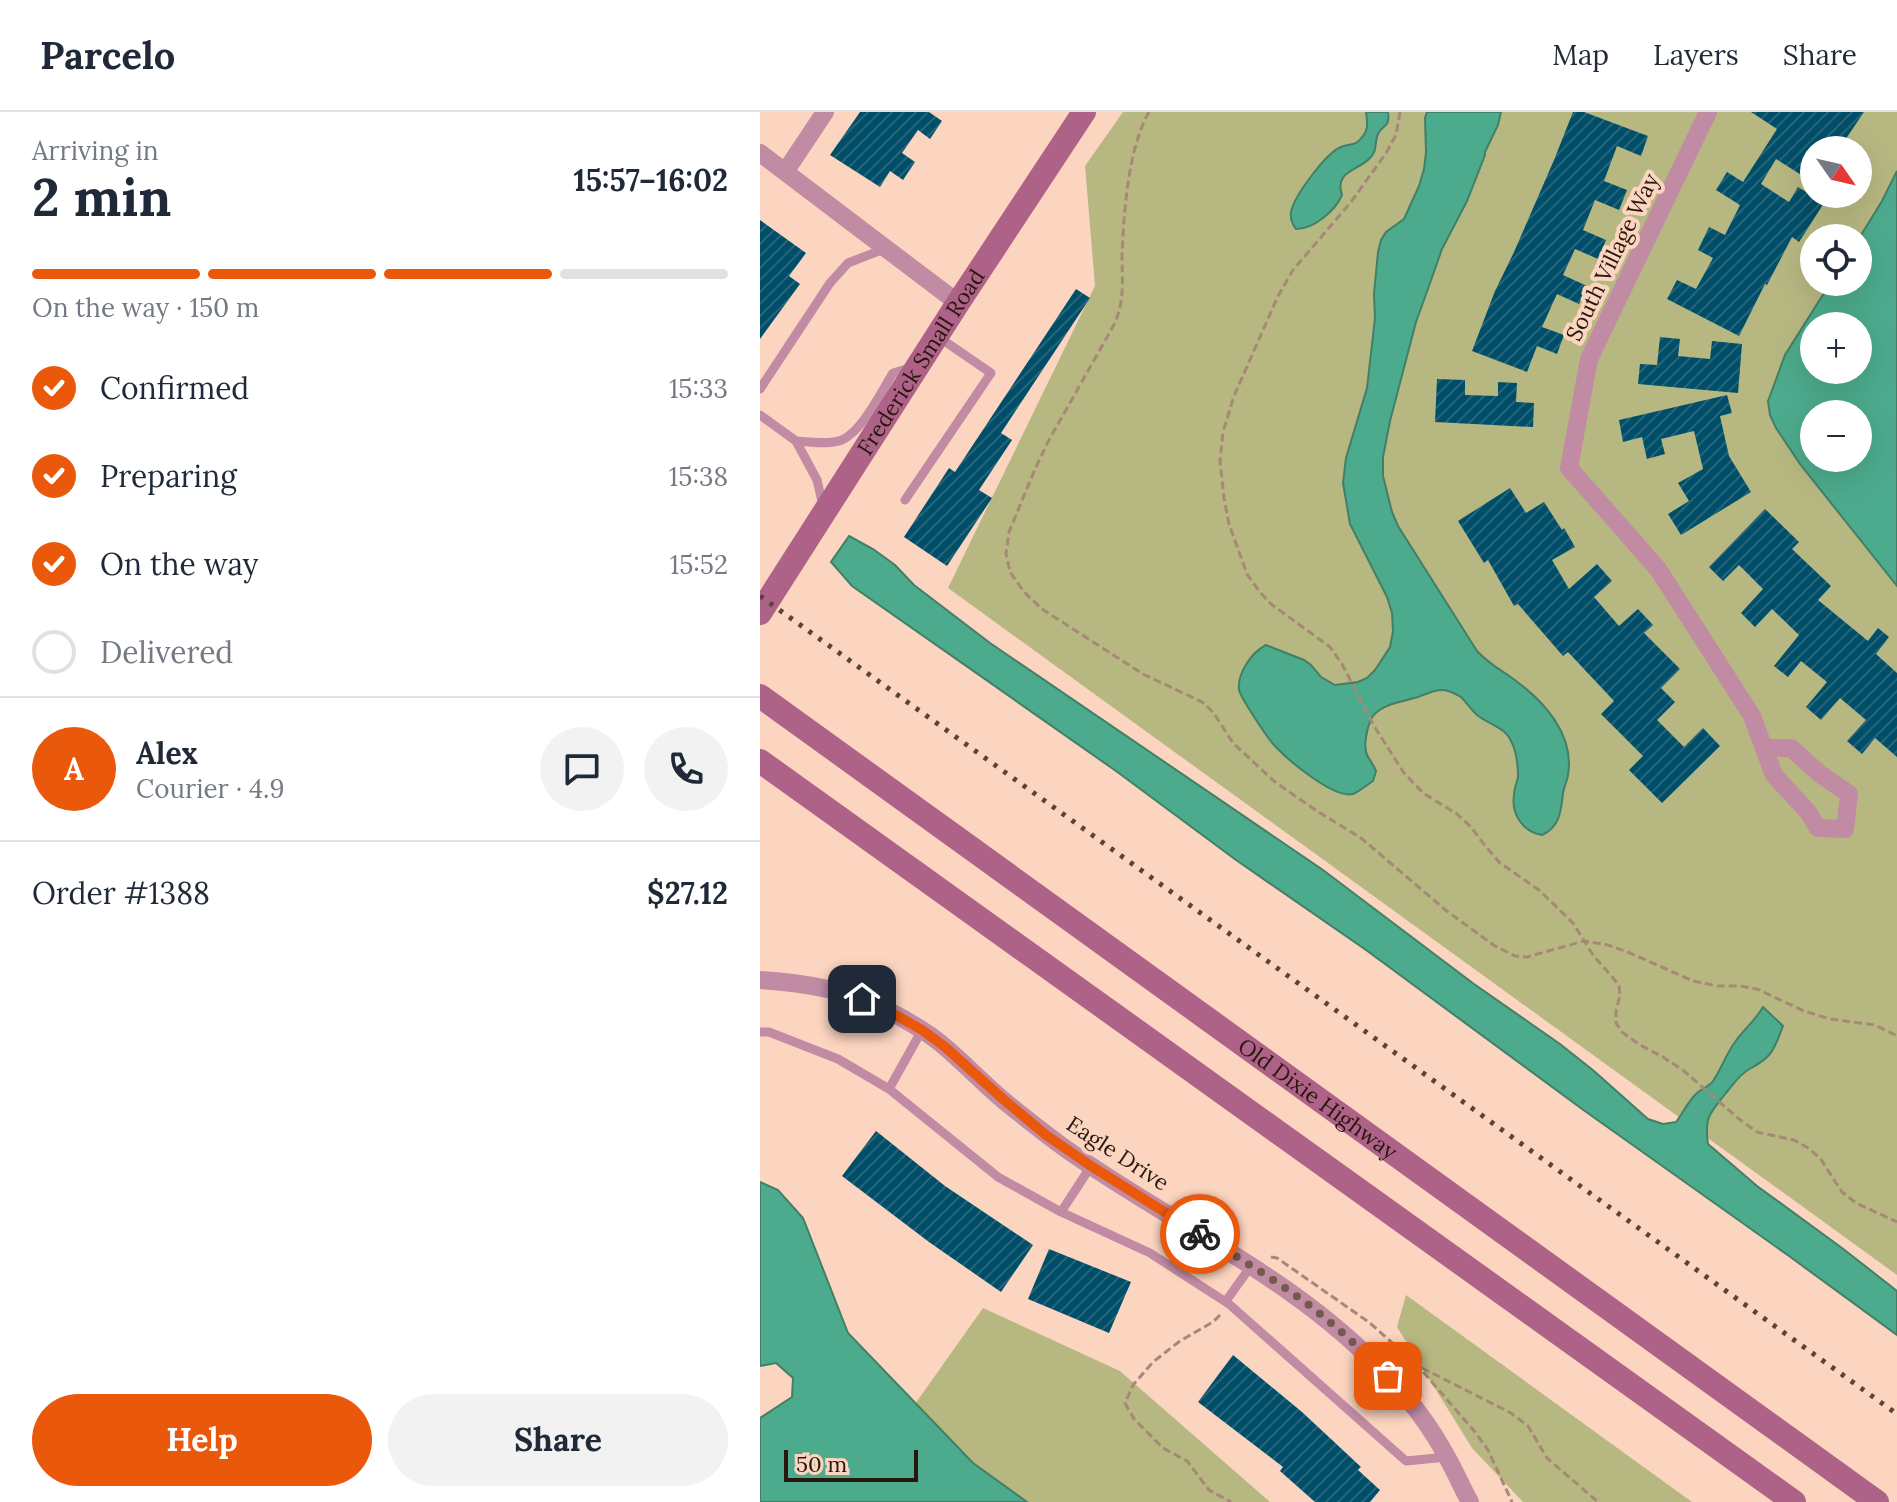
<!DOCTYPE html>
<html lang="en">
<head>
<meta charset="utf-8">
<style>
	body { margin:0; font-family:Lora,serif; background:#f2f2f3; color:#1f2937; height:100vh; display:flex; flex-direction:column; font-size:30px; white-space:nowrap }
	* { box-sizing:border-box; margin:0 }
	p { font-size:26px; color:#747a83 }
	.icon { flex:none; width:44px; height:44px; fill:none; stroke:currentColor; stroke-width:2; stroke-linecap:round; stroke-linejoin:round }
	.map { position:relative; flex:1; overflow:hidden }
	.sheet { display:flex; flex-direction:column; background:#fff; width:760px }
	.sheet>* { flex:none }
	.needle { width:52px; rotate:124deg }
	.fabs { position:absolute; left:1040px; top:24px; display:grid; gap:16px }
	.fabs a { display:grid; place-items:center; width:72px; height:72px; border-radius:50%; background:#fff; box-shadow:0 8px 32px #0002; font-size:40px }
	.scale { position:absolute; left:24px; bottom:20px; width:134px; box-sizing:border-box; padding-left:8px; border:4px solid #28170d; border-top:0; font-size:22px; line-height:28px; white-space:nowrap; color:#28170d; -webkit-text-stroke:6px #fcd5c0; paint-order:stroke }
	.pin { position:absolute; display:grid; place-items:center; width:68px; height:68px; color:#fff; margin:-34px; border-radius:16px; box-shadow:0 4px 12px #0006 }
	.courier { position:absolute; display:grid; place-items:center; width:80px; height:80px; margin:-40px; border:6px solid #ea580c; border-radius:50%; background:#fff; color:#222; box-shadow:0 2px 10px #0007 }
	.overview em { font-style:normal; font-weight:700 }
	.overview div { display:flex; flex-direction:column-reverse }
	.overview { display:flex; align-items:center; justify-content:space-between; height:136px; padding:0 32px }
	h1 { font-size:52px; font-weight:700; line-height:60px }
	.bar { display:grid; grid-template-columns:repeat(4,1fr); gap:12px 8px; align-content:center; height:96px; padding:0 32px }
	.bar i { height:10px; border-radius:6px; background:#e0e1e3 }
	.bar .active { background:#ea580c }
	.bar p { grid-column:span 4 }
	.line { display:flex; align-items:center; gap:20px; padding:0 32px; border-top:2px solid #e0e1e3 }
	.line div { flex:1 }
	.round { display:grid; place-items:center; flex:none; width:84px; height:84px; border-radius:42px; background:#f2f2f3 }
	ol { padding:0 32px; list-style:none }
	li { display:flex; align-items:center; gap:24px; height:88px }
	li p { margin-inline-start:auto }
	li .icon { padding:8px; border-radius:50%; background:#ea580c; color:#fff; stroke-width:4 }
	li:last-child { color:#747a83 }
	li i { width:44px; height:44px; border:4px solid #e0e1e3; border-radius:50% }
	.button { display:flex; gap:16px; margin-top:auto; padding:16px 32px }
	.button a { flex:1; height:92px; border-radius:48px; background:#ea580c; color:#fff; font-size:32px; font-weight:700; line-height:92px; text-align:center }
	.button a+a { background:#f2f2f3; color:#1f2937 }
	header { display:flex; align-items:center; gap:48px; box-sizing:border-box; height:112px; padding:0 40px; background:#fff; border-bottom:2px solid #e0e1e3 }
	header strong { font-size:38px }
	nav { display:flex; gap:44px; margin-inline-start:auto; font-size:28px }
	main { display:flex; flex:1; min-height:0 }
	.map>svg:first-child { display:block }
</style>
</head>
<body>
<header>
<strong>Parcelo</strong>
<nav><a>Map</a><a>Layers</a><a>Share</a></nav>
</header>
<main>
<section class="sheet">
<div class="overview"><div><h1>2 min</h1><p>Arriving in</p></div><em>15:57–16:02</em></div>
<div class="bar"><i class="active"></i><i class="active"></i><i class="active"></i><i></i><p>On the way · 150 m</p></div>
<ol>
<li><svg class="icon" aria-label="check" viewBox="0 0 24 24"><path d="M5 12l5 5 9-10"/></svg>Confirmed<p>15:33</p></li>
<li><svg class="icon" aria-label="check" viewBox="0 0 24 24"><path d="M5 12l5 5 9-10"/></svg>Preparing<p>15:38</p></li>
<li><svg class="icon" aria-label="check" viewBox="0 0 24 24"><path d="M5 12l5 5 9-10"/></svg>On the way<p>15:52</p></li>
<li><i></i>Delivered</li>
</ol>
<div class="line" style="height:144px"><b class="round" style="background:#ea580c;color:#fff">A</b><div><b>Alex</b><p>Courier · 4.9</p></div><a class="round"><svg class="icon" aria-label="chat" viewBox="0 0 24 24"><path d="M4 5h16v11H9l-5 4z"/></svg></a><a class="round"><svg class="icon" aria-label="phone" viewBox="0 0 24 24"><path d="M5 4h4l2 5-3 2q2 4 5 5l2-3 5 2v4C11 20 4 13 5 4z"/></svg></a></div>
<div class="line" style="height:104px"><div>Order #1388</div><b>$27.12</b></div>
<div class="button"><a>Help</a><a>Share</a></div>
</section>
<div class="map">
<svg width="1137" height="1390" viewBox="0 0 1137 1390">
	<defs>
		<pattern id="building-hatch" width="6" height="6" patternUnits="userSpaceOnUse" patternTransform="scale(2)"><rect width="6" height="6" fill="#004f6a"/><path d="M-1 1l2-2M0 6l6-6M5 7l2-2" fill="none" stroke="#266479"/></pattern>
	</defs>
	<rect width="100%" height="100%" fill="#fcd5c0"/>
	<path fill="#b7b881" fill-rule="evenodd" d="M363 0H1137V1163L188 476 335 174 325 54ZM1054 38H1098V82H1054ZM1054 126H1098V170H1054ZM1054 214H1098V258H1054ZM1054 302H1098V346H1054Z
		M646 1183 932 1390H763L712 1336 637 1215Z
		M223 1196 360 1259 510 1390H267L213 1352 155 1292Z"/>
	<path fill="#4dab8d" stroke="#427f67" stroke-width="2" fill-rule="evenodd" d="M606 0H628C630 16 624 11 618 22 614 31 618 38 610 46 598 59 574 59 582 83 575 99 554 117 536 117 532 112 530 107 531 100 534 84 566 41 581 35 591 31 595 35 603 24 609 17 607 9 606 0Z
		M667 0H741L738 13 725 40V43L707 89 682 137 669 174 656 210 630 309 623 345V364L632 400 638 414 717 539C728 551 739 557 752 566 783 588 815 622 808 663 807 669 804 675 803 681 801 699 800 715 782 723 763 720 751 702 754 683 754 676 757 671 758 665 758 653 757 640 751 629 745 615 728 612 717 603 711 598 707 591 701 585 696 582 689 579 684 578 673 577 664 584 654 586 639 591 620 592 611 607 607 616 603 634 607 643 610 649 614 653 616 659L613 669C608 672 599 680 593 682 574 687 528 648 516 635 509 629 481 586 479 578 477 561 492 540 506 533L544 548 551 553 561 565 575 573 598 570 607 566 615 558 630 535 633 519 632 501 627 485 590 412 583 371 586 346 607 276 615 206 614 182 618 140 621 128 626 120 644 107 659 74 664 57 666 40 665 6Z
		M1137 59V474L1040 352 1016 316 1010 303 1008 289 1025 243 1071 170H1098V128L1122 89ZM1098 214V258H1054V214ZM1098 302V346H1054V302Z
		M89 424 113 437 135 453 154 473 230 531 563 758 714 872 800 932 834 959 888 1007 903 1012 916 1010C922 1002 927 992 934 984 939 977 948 976 953 969 962 956 966 942 975 930 984 917 995 909 1003 895L1023 914C1019 924 1016 935 1009 943 1003 950 996 953 988 958 978 964 974 972 966 981 950 1001 944 1005 948 1032L997 1074 1082 1136 1137 1179V1223L1029 1144 822 997 606 838 476 748 356 659 92 474 71 450Z
		M0 1070 18 1078 43 1106 88 1221 213 1351 267 1390H0V1306L32 1285 33 1266 16 1251 0 1254Z"/>
	<path fill="url(#building-hatch)" d="M100 0H169L182 9 170 27 158 18 142 41 155 50 143 68 130 59 120 75 70 43Z
		M813 0H824L888 24 881 44 857 34 844 69 867 78 859 98 835 88 823 118 846 128 838 147 815 137 803 163 827 174 819 192 797 182 782 215 804 223 797 242 777 234 767 260 712 239 735 179 754 140 794 48Z
		M991 0H1104L1085 28 1080 25 1072 38H1054V71L1016 47 1001 72 1029 90 1038 75 1064 91 1039 130 1032 125 1007 173 1005 172 979 224 907 187 917 168 936 177 953 146 938 138 949 115 965 123 980 93 956 78 967 60 983 70 1017 17Z
		M0 108 46 141 29 164 40 172 0 227Z
		M316 177 330 186 241 321 252 328 219 378 232 386 187 454 144 425 189 356 195 360Z
		M900 225 920 227 918 244 950 247 952 229 982 232 978 281 878 272 880 252 897 253Z
		M677 267 705 268V283L738 284V270L757 271 756 290 774 291 773 315 675 310Z
		M967 283 972 301 960 304 969 344 991 380 921 423 908 402 929 389 918 371 943 357 934 319 901 327 905 342 887 347 882 325 863 330 859 308Z
		M750 376 766 401 784 390 802 418 804 416 815 435 792 448 809 477 837 452 852 469 834 485 859 514 878 497 893 513 884 521 920 557 901 576 915 590 897 608 924 635 943 616 960 634 902 691 869 658 883 644 841 602 854 589 808 540 803 544 758 492 754 494 728 448 724 451 698 409Z
		M1005 397 1039 430 1032 437 1071 474 1058 488 1108 529 1118 516 1129 525 1116 542 1137 561V645L1115 626 1102 642 1087 629 1106 608 1080 586 1061 608 1046 595 1067 570 1041 549 1028 565 1014 554 1039 523 1012 497 995 515 981 501 1003 477 979 453 963 469 949 455Z
		M116 1019 185 1074 273 1133 241 1180 169 1130 82 1064Z
		M289 1137 371 1170 349 1221 268 1187Z
		M473 1243 542 1300 601 1355 598 1358 620 1378 610 1390H555L520 1359 523 1355 438 1290Z"/>
	<g fill="none" stroke-linecap="round" stroke-linejoin="round">
		<path stroke="#a68877" stroke-width="3" stroke-dasharray="8 4" stroke-linecap="butt" d="M389 0C368 36 364 101 362 142 362 168 365 186 355 211L289 328 275 357 249 420 246 442 250 460 264 480 282 497 383 562 442 590 453 600 473 631 515 670 557 699 601 726 688 800 735 834 755 844 767 845 824 829 848 833 870 841 933 869 958 874H980L997 877 1044 899 1070 907 1115 913 1137 924
			M640 0 636 23 626 41 591 90 533 158 518 184 474 284 463 320 460 349 464 386 469 412 487 462 499 479 511 492 570 535 582 552 614 614 644 661 663 681 697 702 711 715 726 735 740 751 779 778 813 811 833 843 859 873 860 884 856 898V911L862 920 880 933 903 945 924 959 979 1007 997 1020 1034 1028 1048 1036 1060 1046 1082 1080 1096 1091 1137 1110
			M511 1145 517 1146 610 1211 658 1254 715 1320 728 1338 752 1390
			M460 1203 453 1210 420 1229 393 1250 373 1273 365 1291 374 1307 403 1336 427 1349 449 1378 471 1390
			M662 1256 751 1301 768 1314 787 1346 838 1390"/>
		<path stroke="#c18ba4" stroke-width="9" d="M0 277 70 171 88 151 124 137
			M0 303 36 329 57 368 63 394
			M36 329C49 330 69 333 82 328 103 318 121 280 133 261L150 256
			M145 388 231 261 177 224
			M162 918 129 977 238 1065 301 1100 390 1141 469 1192 646 1349 687 1345
			M0 920H9L78 947 129 977
			M301 1100 331 1054
			M466 1189 491 1154"/>
		<path stroke="#c18ba4" stroke-width="18" d="M948 0 829 247 809 356 898 457 992 604 1014 663 1048 700 1058 716 1085 717 1089 682 1060 662 1031 636H1004
			M0 41 198 191
			M25 60 65 0
			M0 868C45 871 89 878 129 899 148 909 168 920 185 935 205 952 223 971 243 988 264 1005 284 1021 306 1037 413 1113 537 1166 627 1264 651 1288 672 1317 688 1347 696 1361 702 1376 710 1390"/>
		<g stroke="#ae6288" stroke-width="24">
			<path id="s1" d="M0 501 198 191 324 0"/>
			<path id="s2" d="M0 584 1117 1390"/>
			<path d="M0 649 1034 1390"/>
		</g>
		<path stroke="#5a4437" stroke-width="5" stroke-dasharray="4 8" stroke-linecap="butt" d="M0 484 1137 1302"/>
	</g>
	<g fill="none" stroke-linecap="round" stroke-linejoin="round">
		<path stroke="#725a4c" stroke-width="8" stroke-dasharray="0 14.4" d="M440 1122C477 1145 514 1167 549 1193 577 1215 603 1239 628 1264"/>
		<path stroke="#ea580c" stroke-width="10" d="M102 887 127 898 162 918 184 934 243 987 286 1023 331 1054 440 1122"/>
	</g>
	<g text-anchor="middle" dominant-baseline="central" stroke-width="8" stroke-linejoin="round" paint-order="stroke">
		<g font-size="22" fill="#28170d" stroke="#fcd5c0">
			<text transform="translate(852 145) rotate(-64)">South Village Way</text>
			<text stroke="none"><textPath href="#s1" startOffset="298">Frederick Small Road</textPath></text>
			<text stroke="none"><textPath href="#s2" startOffset="688">Old Dixie Highway</textPath></text>
			<text transform="translate(358 1041) rotate(33)">Eagle Drive</text>
		</g>
	</g>
</svg>
<div class="fabs">
<a><svg class="needle" viewBox="-14 -14 28 28"><path d="M0-13l5 13h-10z" fill="#e53935"/><path d="M0 13l5-13h-10z" fill="#747a83"/></svg></a>
<a><svg class="icon" aria-label="locate" viewBox="0 0 24 24"><circle cx="12" cy="12" r="6"/><path d="M12 2v4M12 18v4M2 12h4M18 12h4"/></svg></a>
<a>+</a>
<a>−</a>
</div>
<div class="scale">50 m</div>
<div class="pin" style="left:628px;top:1264px;background:#ea580c"><svg class="icon" aria-label="bag" viewBox="0 0 24 24"><path d="M5 8h14l-1 12H6zM9 8a3 3 0 0 1 6 0"/></svg></div>
<div class="pin" style="left:102px;top:887px;background:#1f2937"><svg class="icon" aria-label="home" viewBox="0 0 24 24"><path d="M3 11l9-7 9 7M6 9v11h12V9"/></svg></div>
<div class="courier" style="left:440px;top:1122px"><svg class="icon" aria-label="bike" viewBox="0 0 24 24"><circle cx="6" cy="16" r="4"/><circle cx="18" cy="16" r="4"/><path d="M6 16l4-8h5l3 8M10 8l3 8H6M13 5h3"/></svg></div>
</div>
</main>
</body>
</html>
